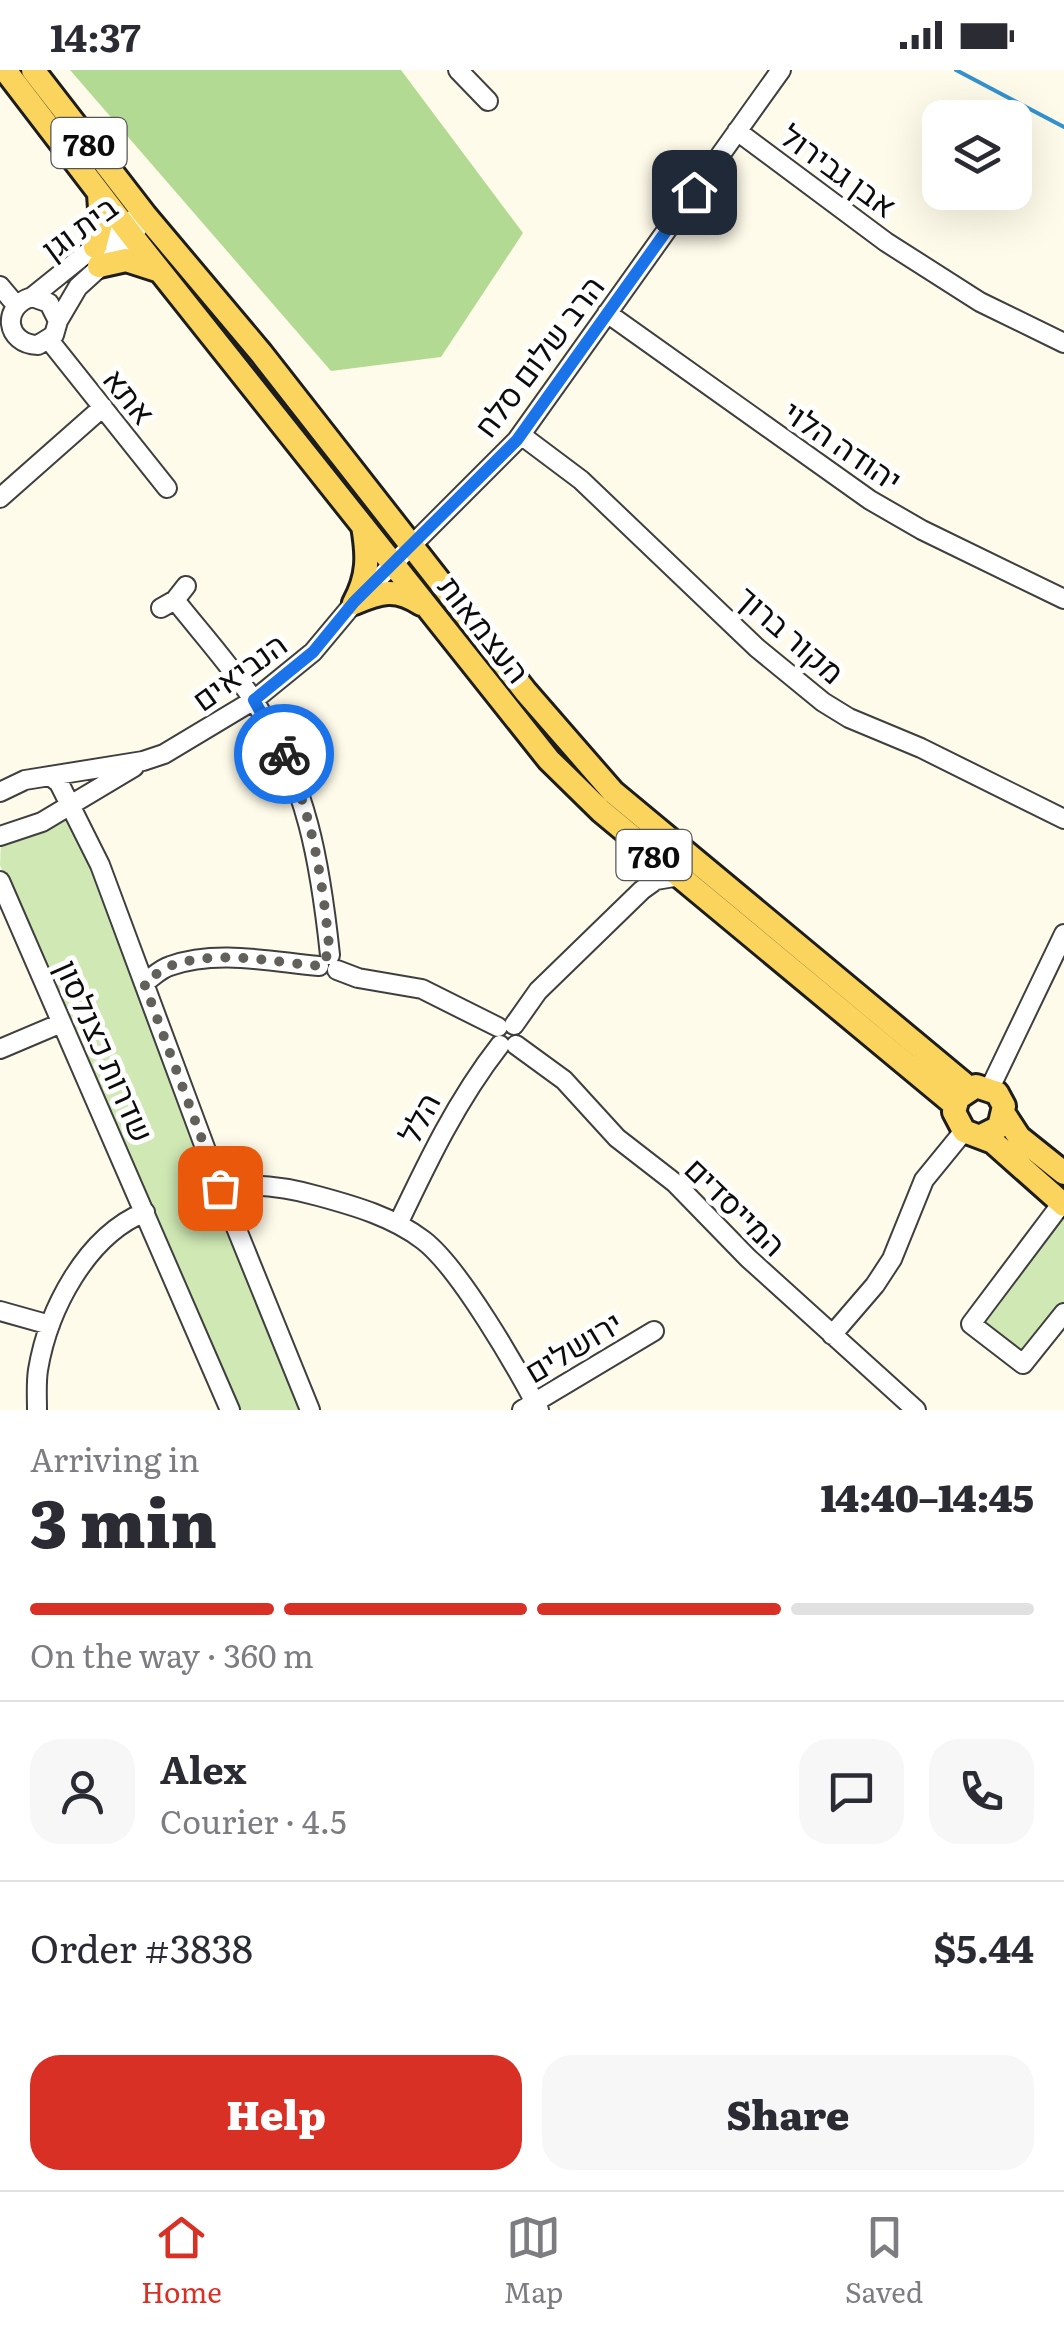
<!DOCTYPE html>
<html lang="en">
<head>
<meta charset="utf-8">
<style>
	body { margin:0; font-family:Literata,Heebo,serif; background:#f7f7f7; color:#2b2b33; height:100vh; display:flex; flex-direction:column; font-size:38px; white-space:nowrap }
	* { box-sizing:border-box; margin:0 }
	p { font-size:32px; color:#7c7c81 }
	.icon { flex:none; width:55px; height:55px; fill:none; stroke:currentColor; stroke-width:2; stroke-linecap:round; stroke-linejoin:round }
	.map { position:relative; height:1340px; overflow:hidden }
	.drawer { display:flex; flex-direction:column; background:#fff; flex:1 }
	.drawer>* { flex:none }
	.controls { position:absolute; left:922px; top:30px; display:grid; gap:20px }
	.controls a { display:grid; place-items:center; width:110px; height:110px; border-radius:20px; background:#fff; box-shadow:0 10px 40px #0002; font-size:50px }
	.pin { position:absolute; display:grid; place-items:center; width:85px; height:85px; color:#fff; margin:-42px; border-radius:20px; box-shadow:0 5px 15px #0006 }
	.courier { position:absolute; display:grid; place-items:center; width:100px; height:100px; margin:-50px; border:8px solid #1a73e8; border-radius:50%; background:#fff; color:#222; box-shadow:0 2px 12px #0007 }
	.head em { font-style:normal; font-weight:800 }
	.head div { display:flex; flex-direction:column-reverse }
	.head { display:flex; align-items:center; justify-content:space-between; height:170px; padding:0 30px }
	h1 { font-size:65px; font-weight:800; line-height:75px }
	.bar { display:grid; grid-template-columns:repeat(4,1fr); gap:15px 10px; align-content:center; height:120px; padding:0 30px }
	.bar i { height:12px; border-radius:8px; background:#e1e1e2 }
	.bar .on { background:#d93025 }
	.bar p { grid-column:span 4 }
	.line { display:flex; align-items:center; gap:25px; padding:0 30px; border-top:2px solid #e1e1e2 }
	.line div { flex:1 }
	.round { display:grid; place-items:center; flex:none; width:105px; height:105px; border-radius:30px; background:#f7f7f7 }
	.button { display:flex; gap:20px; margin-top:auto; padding:20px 30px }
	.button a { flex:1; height:115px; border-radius:30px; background:#d93025; color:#fff; font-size:40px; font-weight:800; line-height:115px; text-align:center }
	.button a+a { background:#f7f7f7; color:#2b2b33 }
	.status { display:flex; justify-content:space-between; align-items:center; height:70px; padding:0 50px; background:#fff; direction:ltr }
	.status svg { height:28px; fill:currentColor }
	.tab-bar { display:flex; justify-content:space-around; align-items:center; height:140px; border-top:2px solid #e1e1e2; background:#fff; font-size:28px; color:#7c7c81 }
	.tab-bar a { display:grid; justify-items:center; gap:5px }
	.tab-bar .on { color:#d93025 }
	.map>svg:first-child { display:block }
</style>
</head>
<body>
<div class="status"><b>14:37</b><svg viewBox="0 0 49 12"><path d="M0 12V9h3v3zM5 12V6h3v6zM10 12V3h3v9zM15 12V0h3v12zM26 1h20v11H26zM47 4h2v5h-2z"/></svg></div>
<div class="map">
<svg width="1064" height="1340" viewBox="0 0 1064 1340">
	<rect width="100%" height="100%" fill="#fffbea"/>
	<path fill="#d0e9b4" d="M66 743 86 775 309 1340H236L27 864 0 795 1 772Z
		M1064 1145V1238L1022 1289 977 1255Z"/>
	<path fill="#b3da93" d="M70 0H401L523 163 441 287 331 301Z"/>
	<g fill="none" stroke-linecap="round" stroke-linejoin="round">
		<path stroke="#3492cf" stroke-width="4" d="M956 0 1064 57"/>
		<g stroke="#3f3f3f" stroke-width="22">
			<path id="minor" d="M458 0 488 31
				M737 61 886 172 980 232 1064 273
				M0 216 16 235
				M32 227 49 233 58 251 54 265 38 275C5 274 1 236 32 227L123 154 134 149
				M607 243 870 430 922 460 1064 529
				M58 251 78 217 133 167 137 159
				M49 270 167 418
				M521 365 581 410 757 578 823 632 849 648 921 678 1064 749
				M0 428 103 337
				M175 530C202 564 233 598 256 634 307 715 320 791 330 885
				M161 538 175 530 186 516
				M50 706 59 713 100 795 220 1118 310 1340
				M0 722 25 710 143 691 164 684 254 630 313 582 354 533 517 370 781 0
				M0 766 42 752 134 697
				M0 811 230 1340
				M337 900 358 908 422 919 498 957
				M144 913C153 907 160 899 170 896 217 879 272 892 319 896
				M514 955 538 921 642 820 656 810 680 806
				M516 975 564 1010 617 1068 675 1113 748 1188 916 1340
				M0 979 59 954
				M990 1018 1064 864
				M220 1118C253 1112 286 1117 318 1126 355 1136 393 1147 423 1170 459 1197 517 1298 539 1340
				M1062 1133 971 1254 1023 1294 1064 1243
				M398 1154C428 1091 457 1030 500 975
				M0 1241 50 1255
				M832 1265 875 1215 892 1189 924 1110 964 1061
				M37 1340C37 1327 36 1313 38 1300 48 1240 86 1166 145 1142
				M522 1340 654 1261"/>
		</g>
		<g stroke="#1d1d1d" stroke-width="28">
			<path id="major" d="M5 0 133 167 549 690 601 741 955 1035
				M33 0 145 145 261 283 526 622 613 722 969 1018
				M95 177 101 154 99 124
				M99 196 126 190 157 200
				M354 533C369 506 368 485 363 456
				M354 533C380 522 396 517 421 534
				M1004 1044 1019 1067 1064 1103
				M981 1066 999 1057 1004 1036 997 1023 976 1016 958 1028 954 1042 964 1061 993 1072 1064 1135"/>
		</g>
		<use href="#minor" stroke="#fff" stroke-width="18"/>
		<use href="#major" stroke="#fbd45e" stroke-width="22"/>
	</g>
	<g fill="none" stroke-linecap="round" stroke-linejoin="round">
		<path stroke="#61605a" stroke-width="10" stroke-dasharray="0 18" d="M220 1118 144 913C153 907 161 900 170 896 217 879 272 892 320 896L322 888 330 885C323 815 314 748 284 684"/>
		<path stroke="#1a73e8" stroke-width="12" d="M284 684 254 630 313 582 354 532 517 370 694 122"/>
	</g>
	<g text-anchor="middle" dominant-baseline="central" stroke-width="10" stroke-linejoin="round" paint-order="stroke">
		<g fill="#fff" stroke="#555" stroke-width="2.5">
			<rect x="51.5" y="48" width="75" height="50" rx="8"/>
			<rect x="616.5" y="760" width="75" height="50" rx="8"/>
		</g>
		<g font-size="30" font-weight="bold" fill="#0c0c0c">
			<text x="89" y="73">780</text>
			<text x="654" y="785">780</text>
		</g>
		<g font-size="32" fill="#0c0c0c" stroke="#fff">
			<text transform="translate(840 99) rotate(36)">אבן גבירול</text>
			<text transform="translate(78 156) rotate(-36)">בית וגן</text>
			<text transform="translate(537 285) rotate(-53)">הרב שלום סלח</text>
			<text transform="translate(131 325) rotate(51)">אתא</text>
			<text transform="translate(844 374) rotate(34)">יהודה הלוי</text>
			<text transform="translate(486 558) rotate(52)">העצמאות</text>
			<text transform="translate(792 563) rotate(41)">מקור ברוך</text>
			<text transform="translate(238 600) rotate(-36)">הנביאים</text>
			<text transform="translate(107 980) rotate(66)">שדרות כצנלסון</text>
			<text transform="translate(417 1047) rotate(-62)">הלל</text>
			<text transform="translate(737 1135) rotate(44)">המייסדים</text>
			<text transform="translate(572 1275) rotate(-31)">ירושלים</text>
		</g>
	</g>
</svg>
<div class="controls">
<a><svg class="icon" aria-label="layers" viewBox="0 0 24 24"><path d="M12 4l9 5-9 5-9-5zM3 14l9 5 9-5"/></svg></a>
</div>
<div class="pin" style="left:220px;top:1118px;background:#ea580c"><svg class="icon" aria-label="bag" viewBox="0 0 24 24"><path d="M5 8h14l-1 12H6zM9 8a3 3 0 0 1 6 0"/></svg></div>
<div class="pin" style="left:694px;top:122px;background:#1f2937"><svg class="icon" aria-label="home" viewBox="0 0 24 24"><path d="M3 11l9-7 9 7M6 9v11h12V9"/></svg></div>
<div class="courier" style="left:284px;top:684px"><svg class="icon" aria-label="bike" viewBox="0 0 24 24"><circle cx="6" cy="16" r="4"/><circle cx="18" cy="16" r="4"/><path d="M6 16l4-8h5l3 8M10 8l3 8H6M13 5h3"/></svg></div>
</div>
<section class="drawer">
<div class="head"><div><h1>3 min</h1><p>Arriving in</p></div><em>14:40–14:45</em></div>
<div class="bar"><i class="on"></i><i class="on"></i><i class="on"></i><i></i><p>On the way · 360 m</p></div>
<div class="line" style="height:180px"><a class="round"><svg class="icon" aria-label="person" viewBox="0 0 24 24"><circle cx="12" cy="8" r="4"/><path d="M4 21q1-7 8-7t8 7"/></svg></a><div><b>Alex</b><p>Courier · 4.5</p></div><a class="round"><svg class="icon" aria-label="chat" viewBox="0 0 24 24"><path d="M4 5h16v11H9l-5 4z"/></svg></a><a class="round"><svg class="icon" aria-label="phone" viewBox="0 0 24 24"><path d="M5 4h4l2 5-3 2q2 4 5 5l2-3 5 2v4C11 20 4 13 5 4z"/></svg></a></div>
<div class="line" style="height:130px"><div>Order #3838</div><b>$5.44</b></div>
<div class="button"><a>Help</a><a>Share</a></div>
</section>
<nav class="tab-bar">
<a class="on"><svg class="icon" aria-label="home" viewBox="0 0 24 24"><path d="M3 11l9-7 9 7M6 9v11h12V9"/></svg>Home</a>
<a><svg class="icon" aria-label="map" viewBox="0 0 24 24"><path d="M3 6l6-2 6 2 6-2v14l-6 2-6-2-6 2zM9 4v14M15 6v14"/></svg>Map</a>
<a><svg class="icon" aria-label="saved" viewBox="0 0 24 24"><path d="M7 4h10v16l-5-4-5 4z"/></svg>Saved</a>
</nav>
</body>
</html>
